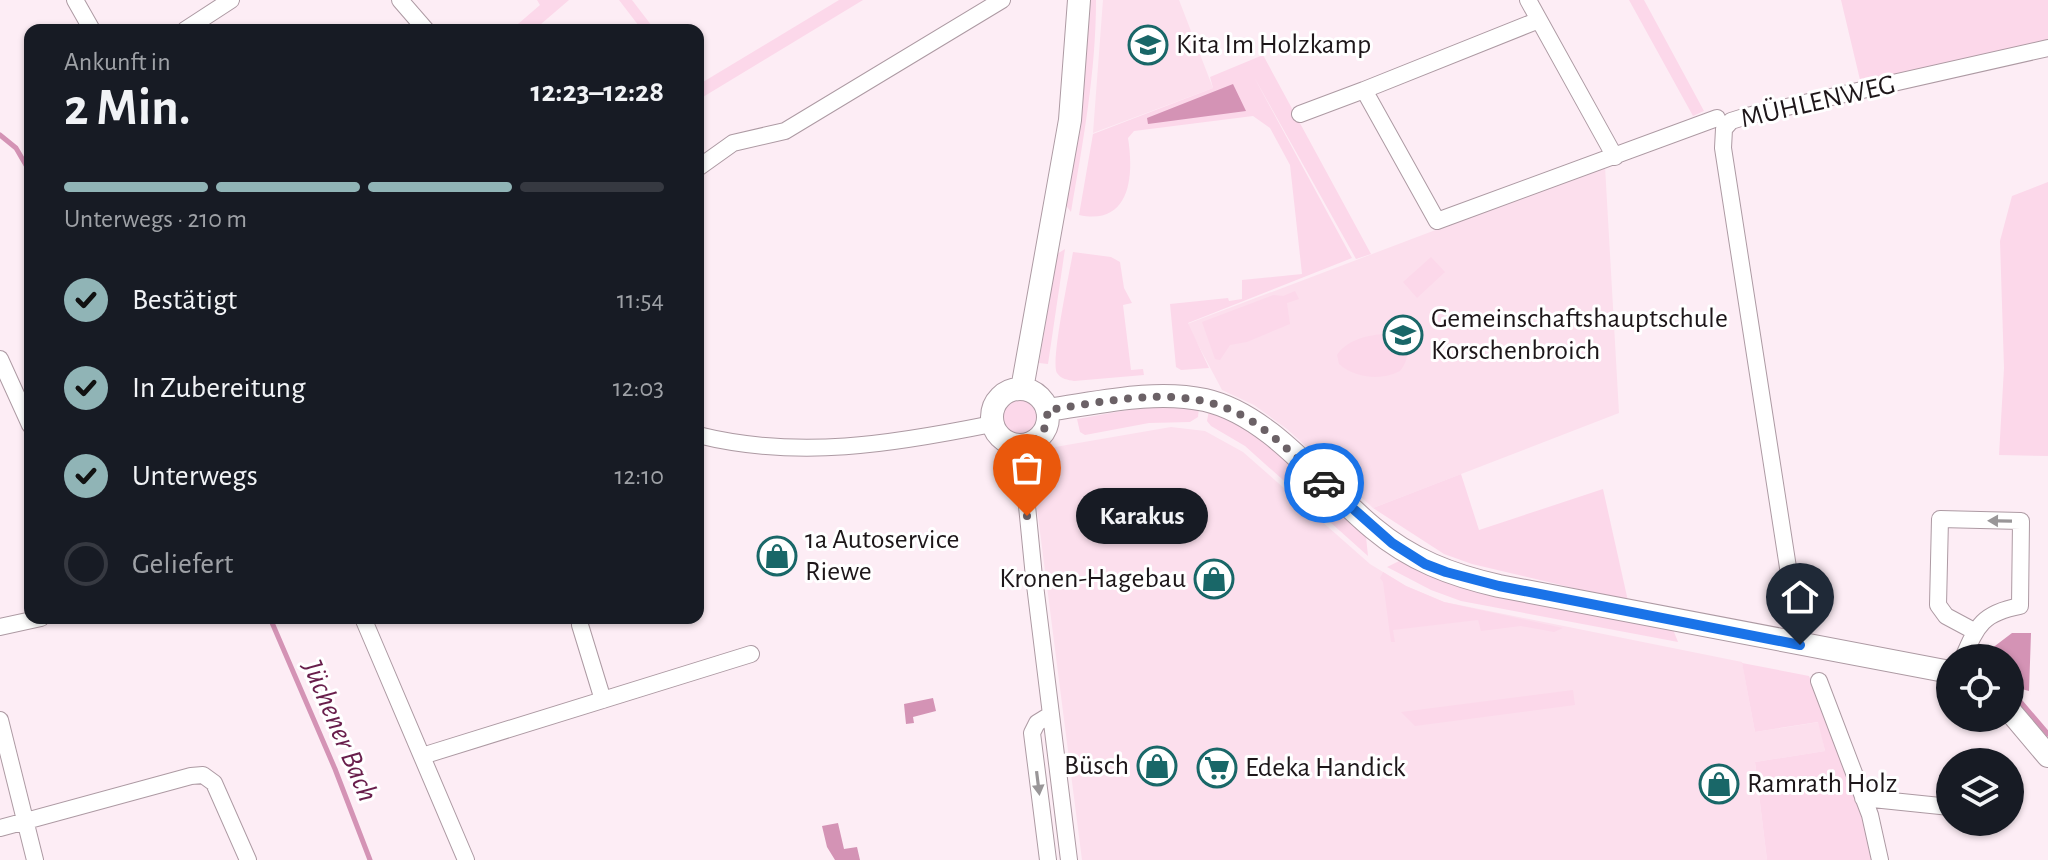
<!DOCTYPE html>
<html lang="de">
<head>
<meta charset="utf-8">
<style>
	body { margin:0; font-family:"Alegreya Sans",sans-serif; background:#20242c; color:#f1f3f6; height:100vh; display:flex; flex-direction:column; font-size:30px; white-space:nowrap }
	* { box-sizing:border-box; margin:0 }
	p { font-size:26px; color:#9ea1a6 }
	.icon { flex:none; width:44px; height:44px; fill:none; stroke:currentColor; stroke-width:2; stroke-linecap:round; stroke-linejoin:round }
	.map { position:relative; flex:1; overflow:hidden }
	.drawer { position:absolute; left:24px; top:24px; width:680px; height:600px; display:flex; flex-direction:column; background:#171b24; border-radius:16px; box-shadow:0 2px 6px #0004 }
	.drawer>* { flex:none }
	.tools { position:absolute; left:1936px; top:644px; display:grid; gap:16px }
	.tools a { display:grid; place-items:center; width:88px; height:88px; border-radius:50%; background:#171b24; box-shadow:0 2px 6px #0004; font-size:40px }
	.pin { position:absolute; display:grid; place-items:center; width:68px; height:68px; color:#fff; margin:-82px -34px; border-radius:50% 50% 50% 0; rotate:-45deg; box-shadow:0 0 8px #0007 }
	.pin .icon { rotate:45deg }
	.courier { position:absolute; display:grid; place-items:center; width:80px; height:80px; margin:-40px; border:6px solid #1a73e8; border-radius:50%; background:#fff; color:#222; box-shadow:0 2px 10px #0007 }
	.bubble { position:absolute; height:56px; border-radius:28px; background:#171b24; box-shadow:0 2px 6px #0004; font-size:26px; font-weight:700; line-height:56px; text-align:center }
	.headline em { font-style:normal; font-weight:700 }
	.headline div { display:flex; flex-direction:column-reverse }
	.headline { display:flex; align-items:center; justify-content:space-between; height:136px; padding:0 40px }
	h1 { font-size:52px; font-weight:700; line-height:60px }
	.bar { display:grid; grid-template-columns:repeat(4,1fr); gap:12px 8px; align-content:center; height:96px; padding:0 40px }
	.bar i { height:10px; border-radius:6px; background:#363941 }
	.bar .current { background:#90b4b6 }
	.bar p { grid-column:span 4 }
	ol { padding:0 40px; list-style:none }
	li { display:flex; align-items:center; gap:24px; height:88px }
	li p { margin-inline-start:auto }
	li .icon { padding:8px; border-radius:50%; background:#90b4b6; color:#111; stroke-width:4 }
	li:last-child { color:#9ea1a6 }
	li i { width:44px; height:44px; border:4px solid #363941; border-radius:50% }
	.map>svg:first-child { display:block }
</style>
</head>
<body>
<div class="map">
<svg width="2048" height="860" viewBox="0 0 2048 860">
	<rect width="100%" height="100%" fill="#fdedf5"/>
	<path fill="#fcdfed" d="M1103 0H1179L1213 88 1093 133Z
		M1605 166 1619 413 1373 508 1287 429 1254 405 1222 390 1187 324Z
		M1171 427 1205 431 1243 452 1370 564 1406 586 1444 602 1742 662 1755 732 1819 722 1825 751 1755 762 1767 860H1082L1034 485 1055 447Z"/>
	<path fill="#fcd8ea" d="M537 0H569L534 30H511L540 5Z
		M619 0H632L655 30H642Z
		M839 0H863L698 100V85Z
		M1088 0H1096C1096 72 1083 142 1071 212L1065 204Z
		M1629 0H1644L1704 111 1693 116Z
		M1841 0H2048V41L1861 84Z
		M1263 55 1371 254 1356 259 1254 77 1352 258 1188 323 1209 368 1181 370 1176 367 1170 304 1228 298 1229 301 1242 299V280L1302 274 1290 165 1270 128 1253 116 1134 131 1128 138C1134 175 1131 226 1079 215L1093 134 1213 88 1210 77Z
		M2048 182V456L1999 455 2004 368 2000 241 2012 196Z
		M1065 249 1048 364 1039 363 1057 254Z
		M1073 252 1111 257 1120 262 1124 288 1132 303 1123 305 1131 370 1143 369 1144 375 1074 381C1068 380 1061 379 1057 373 1050 363 1070 270 1073 252Z
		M1431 257 1445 272 1417 298 1403 282Z
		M1295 291 1299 299 1287 303 1290 324 1247 342 1230 345 1220 360 1215 359 1202 322 1273 295 1283 296Z
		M1382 334C1404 333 1415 353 1400 371 1382 381 1354 378 1339 364L1337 355C1347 340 1365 336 1382 334Z
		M1002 417a17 17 0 1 1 34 0a17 17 0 1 1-34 0Z
		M1184 406 1199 408 1198 417 1190 422 1149 423 1085 435 1080 432 1077 419 1139 408Z
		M1209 410C1220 416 1233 420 1244 427 1286 451 1330 502 1366 537L1368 556 1245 446 1211 426 1207 421Z
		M1461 474 1479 530 1603 489 1628 601 1472 564 1444 554 1373 508Z
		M1399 561 1672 627 1678 642 1461 601 1431 590 1387 567Z
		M1383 572 1406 586 1444 602 1563 628 1554 632 1521 626 1481 631 1478 620 1393 630 1395 642H1391L1383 582 1380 578Z
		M1742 663 1809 676 1865 825 1872 860H1767L1755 762 1825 751 1818 722 1755 732Z
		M1573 690 1575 705 1415 726 1401 712Z"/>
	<path fill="#d493b5" d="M1233 84 1246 111 1148 124 1147 118Z
		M2012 633H2031L2029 691 2010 686V658H1985L1987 652Z
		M933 698 936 711 913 717 914 723 906 724 904 704Z
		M838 823 844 849 857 847 860 860H835L827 847 822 826Z"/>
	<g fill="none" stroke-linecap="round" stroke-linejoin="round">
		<path stroke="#d493b5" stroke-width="5" d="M0 135 16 148 30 172
			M270 618 335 769 370 860
			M2015 689 2017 698 2048 734"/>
		<g stroke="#ad9aa3" stroke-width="18">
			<path id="minor" d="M75 0 92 30
				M400 0 426 30
				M1528 0 1615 157
				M1539 20 1364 90 1437 221 1717 118
				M185 30 231 0
				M1300 114 1364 90
				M698 168 733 143 785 131 1002 0
				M0 359 30 425
				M698 435C798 460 893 444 992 424
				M1021 445 1034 577 1069 860
				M363 618 466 860
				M580 625 603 700
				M0 627 41 618
				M1800 645 1723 148 1724 129 1731 121 1747 116 2048 48
				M1963 658C1977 625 1983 613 2020 606L2021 521 1940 519 1938 605 1946 616 1974 631
				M1819 681 1870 815 1880 860
				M0 720 35 860
				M422 756 751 654
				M1863 798 1950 807
				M0 828 191 776 203 775 214 783 248 860
				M1048 860 1032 733 1037 723 1050 715"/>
		</g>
		<g stroke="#ad9aa3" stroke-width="24">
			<path id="tertiary" d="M992 417a28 28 0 1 1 56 0a28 28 0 1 1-56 0Z
				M1022 389 1070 120 1079 0
				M1047 410C1098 403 1154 389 1205 400 1271 415 1322 486 1373 528 1411 560 1451 575 1499 586L1950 672
				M2010 711 2048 756"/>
		</g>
		<use href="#minor" stroke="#fff" stroke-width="16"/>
		<use href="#tertiary" stroke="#fff" stroke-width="22"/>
	</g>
	<defs><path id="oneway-solid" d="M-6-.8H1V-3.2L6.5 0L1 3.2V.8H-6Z" transform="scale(2)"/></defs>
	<g fill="#999698">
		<use href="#oneway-solid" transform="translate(2000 521) rotate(-179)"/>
		<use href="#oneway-solid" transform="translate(1038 783) rotate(83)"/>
	</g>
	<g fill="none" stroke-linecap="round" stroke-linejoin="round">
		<path stroke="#6b6166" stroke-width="8" stroke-dasharray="0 14.4" d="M1027 516 1021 445C1040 441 1049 428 1047 410 1114 401 1188 381 1250 420 1277 437 1300 461 1324 483"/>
		<path stroke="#1a73e8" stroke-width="10" d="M1324 483 1392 543 1425 564 1446 572 1499 586 1800 645"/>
	</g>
	<defs>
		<g id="school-ring" transform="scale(2)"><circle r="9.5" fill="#fff" stroke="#196768" stroke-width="1.5"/><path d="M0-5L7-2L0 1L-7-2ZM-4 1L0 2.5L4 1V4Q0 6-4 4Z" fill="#196768"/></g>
		<g id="shop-ring" transform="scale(2)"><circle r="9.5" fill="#fff" stroke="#196768" stroke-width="1.5"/><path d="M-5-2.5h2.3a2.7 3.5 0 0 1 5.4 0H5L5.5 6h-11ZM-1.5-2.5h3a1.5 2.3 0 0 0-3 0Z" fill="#196768"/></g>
		<g id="supermarket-ring" transform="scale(2)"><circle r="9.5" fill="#fff" stroke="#196768" stroke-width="1.5"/><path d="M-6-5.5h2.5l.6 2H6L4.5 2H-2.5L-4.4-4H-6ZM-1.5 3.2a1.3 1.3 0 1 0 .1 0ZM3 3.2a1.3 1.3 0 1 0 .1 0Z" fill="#196768"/></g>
	</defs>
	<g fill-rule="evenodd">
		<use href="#school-ring" x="1148" y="45"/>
		<use href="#school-ring" x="1403" y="335"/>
		<use href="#shop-ring" x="777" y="556"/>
		<use href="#shop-ring" x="1214" y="579"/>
		<use href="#shop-ring" x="1157" y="766"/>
		<use href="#supermarket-ring" x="1217" y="768"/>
		<use href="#shop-ring" x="1719" y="784"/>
	</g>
	<g text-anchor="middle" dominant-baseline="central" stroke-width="6" stroke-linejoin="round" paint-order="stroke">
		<g font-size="28" fill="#1d1619" stroke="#fff" text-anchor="start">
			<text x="1176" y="45">Kita Im Holzkamp</text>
			<text x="1431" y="319">Gemeinschaftshauptschule<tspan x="1431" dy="32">Korschenbroich</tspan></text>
			<text x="805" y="540">1a Autoservice<tspan x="805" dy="32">Riewe</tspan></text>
			<text x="1186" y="579" text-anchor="end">Kronen-Hagebau</text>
			<text x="1129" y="766" text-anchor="end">Büsch</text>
			<text x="1245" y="768">Edeka Handick</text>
			<text x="1747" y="784">Ramrath Holz</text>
		</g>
		<g font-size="28" fill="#1d1619" stroke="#fff">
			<text transform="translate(1818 102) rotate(-13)">MÜHLENWEG</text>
		</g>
		<g font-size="30" font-style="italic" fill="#681d4b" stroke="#fff">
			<text transform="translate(340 731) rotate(67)">Jüchener Bach</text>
		</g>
	</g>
</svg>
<div class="tools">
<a><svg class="icon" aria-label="locate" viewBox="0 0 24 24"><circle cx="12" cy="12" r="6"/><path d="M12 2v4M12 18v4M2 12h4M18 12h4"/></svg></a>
<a><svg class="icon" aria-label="layers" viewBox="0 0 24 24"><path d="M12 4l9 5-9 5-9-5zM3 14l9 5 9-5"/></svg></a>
</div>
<div class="pin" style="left:1027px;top:516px;background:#ea580c"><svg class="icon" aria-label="bag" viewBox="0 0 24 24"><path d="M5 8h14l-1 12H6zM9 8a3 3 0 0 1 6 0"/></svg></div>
<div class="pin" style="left:1800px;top:645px;background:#1f2937"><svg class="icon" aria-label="home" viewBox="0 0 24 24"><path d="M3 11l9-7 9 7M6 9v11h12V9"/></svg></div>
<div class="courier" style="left:1324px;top:483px"><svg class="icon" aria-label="car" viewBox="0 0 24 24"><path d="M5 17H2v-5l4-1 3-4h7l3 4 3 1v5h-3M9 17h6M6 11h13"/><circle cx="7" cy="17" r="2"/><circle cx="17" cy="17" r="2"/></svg></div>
<div class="bubble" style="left:1076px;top:488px;width:132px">Karakus</div>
<section class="drawer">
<div class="headline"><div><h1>2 Min.</h1><p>Ankunft in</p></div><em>12:23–12:28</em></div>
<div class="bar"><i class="current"></i><i class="current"></i><i class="current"></i><i></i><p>Unterwegs · 210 m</p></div>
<ol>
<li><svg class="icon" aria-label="check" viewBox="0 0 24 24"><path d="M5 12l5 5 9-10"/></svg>Bestätigt<p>11:54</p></li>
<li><svg class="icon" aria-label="check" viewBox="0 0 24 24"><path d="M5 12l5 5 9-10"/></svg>In Zubereitung<p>12:03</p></li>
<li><svg class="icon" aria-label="check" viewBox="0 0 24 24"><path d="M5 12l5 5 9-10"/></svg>Unterwegs<p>12:10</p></li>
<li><i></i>Geliefert</li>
</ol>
</section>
</div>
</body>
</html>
